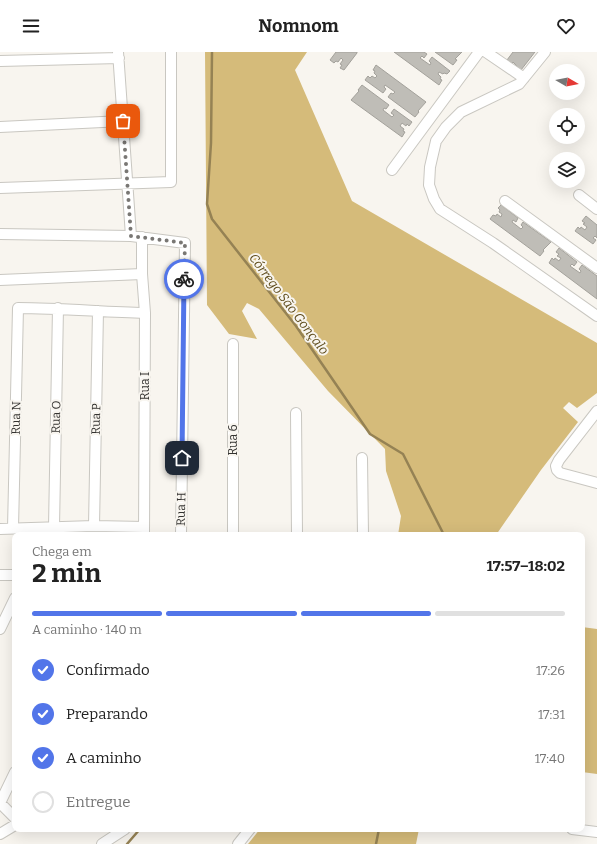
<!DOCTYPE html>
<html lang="pt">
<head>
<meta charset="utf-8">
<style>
	body { margin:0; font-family:Bitter,serif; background:#f6f6f6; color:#222; height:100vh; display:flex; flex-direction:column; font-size:15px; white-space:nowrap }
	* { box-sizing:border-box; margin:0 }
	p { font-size:13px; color:#767676 }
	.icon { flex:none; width:22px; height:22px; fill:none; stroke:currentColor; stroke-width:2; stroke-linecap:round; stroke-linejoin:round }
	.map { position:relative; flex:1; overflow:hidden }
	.details { position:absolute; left:12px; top:480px; width:573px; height:300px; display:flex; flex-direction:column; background:#fff; border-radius:8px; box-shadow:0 4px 16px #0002 }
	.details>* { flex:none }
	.needle { width:26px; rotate:99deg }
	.controls { position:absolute; left:549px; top:12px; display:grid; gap:8px }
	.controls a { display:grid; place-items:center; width:36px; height:36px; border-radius:50%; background:#fff; box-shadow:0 4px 16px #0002; font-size:20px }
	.pin { position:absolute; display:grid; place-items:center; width:34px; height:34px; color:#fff; margin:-17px; border-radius:8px; box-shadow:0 2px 6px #0006 }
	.courier { position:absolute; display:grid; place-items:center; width:40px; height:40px; margin:-20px; border:3px solid #5275e9; border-radius:50%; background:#fff; color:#222; box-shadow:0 1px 5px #0007 }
	.headline em { font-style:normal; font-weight:700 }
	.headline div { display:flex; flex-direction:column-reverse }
	.headline { display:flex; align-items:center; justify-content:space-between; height:68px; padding:0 20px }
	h1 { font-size:26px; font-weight:700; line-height:30px }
	.bar { display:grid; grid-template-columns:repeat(4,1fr); gap:6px 4px; align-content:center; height:48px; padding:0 20px }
	.bar i { height:5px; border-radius:3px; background:#e0e0e0 }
	.bar .on { background:#5275e9 }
	.bar p { grid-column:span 4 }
	ol { padding:0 20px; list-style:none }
	li { display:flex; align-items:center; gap:12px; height:44px }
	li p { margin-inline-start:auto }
	li .icon { padding:4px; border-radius:50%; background:#5275e9; color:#fff; stroke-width:4 }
	li:last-child { color:#767676 }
	li i { width:22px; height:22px; border:2px solid #e0e0e0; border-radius:50% }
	header { display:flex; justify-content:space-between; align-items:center; height:52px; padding:0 20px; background:#fff; font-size:18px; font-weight:700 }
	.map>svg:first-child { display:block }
</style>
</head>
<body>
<header><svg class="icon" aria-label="menu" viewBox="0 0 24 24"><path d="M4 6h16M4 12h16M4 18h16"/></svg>Nomnom<svg class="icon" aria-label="heart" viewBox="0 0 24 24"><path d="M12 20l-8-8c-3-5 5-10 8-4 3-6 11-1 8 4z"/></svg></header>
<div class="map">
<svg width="597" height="792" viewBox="0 0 597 792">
	<rect width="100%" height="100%" fill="#f8f5ef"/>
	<path fill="#d5bb7a" d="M205 0H307L295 18 352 149 597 291V341L577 356 569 350 563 356 578 370 541 418 496 483H398L401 464 386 419 385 397 328 339 259 257 247 251 242 259 257 287 229 282 207 253Z
		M582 575 597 577V722L582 720Z
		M260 777H419L416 792H248Z"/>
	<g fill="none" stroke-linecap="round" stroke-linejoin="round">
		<path stroke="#958254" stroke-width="2.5" d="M212 0 211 91 207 152 212 167 296 274 370 382 403 402 444 483
			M127 792 140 777
			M376 792 379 777"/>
	</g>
	<path fill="#bfbdb7" stroke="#a3a19b" d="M336 0H357V1L344 18 340 16 342 13 340 12 343 8 341 6 338 10 336 9 334 11 330 8Z
		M394 0H424L427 2 424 6 422 4 420 6 430 13 431 11 429 9 432 5 450 19 447 22 444 21 443 22 439 20 438 22 441 25 440 27 442 28 439 33Z
		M435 0H462L455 7 457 8 453 13Z
		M513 0H535L521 18 513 10 512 11 507 8Z
		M376 13 426 50 418 59 419 60 415 65 388 45 391 41 393 42 395 40 385 33 384 35 386 37 383 41 365 28 368 24 370 26 372 24 375 26 377 24 374 21 375 19 373 18Z
		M362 33 389 53 386 57 384 56 383 58 392 65 394 63 391 61 394 57 412 70 409 74 407 72 406 74 402 71 400 74 404 77 403 79 405 80 402 85 351 48 359 39 358 38Z
		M501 153 518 166 516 170 513 168 512 170 521 177 523 175 521 173 523 170 551 190 543 198 544 199 540 204 490 167 493 163 496 164 497 162 501 165 502 162 499 160 500 158 498 156Z
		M586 164 597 173V186L595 184 593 186 596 188 593 192 575 179 578 175 580 177 581 175 585 178 587 175 583 172 585 171 582 169Z
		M559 196 577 210 574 214 572 212 570 214 580 221 581 219 579 217 582 213 597 224V247L549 211 552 206 554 208 555 206 559 209 561 206 557 204 559 202 556 200Z"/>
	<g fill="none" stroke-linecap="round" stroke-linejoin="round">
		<g stroke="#c9c7c1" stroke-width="12">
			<path id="minor" d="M118 0 131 184
				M486 0 524 26
				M545 0 519 32 461 60 446 75 436 89 430 115 429 133 434 147 440 157 493 191 597 264
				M0 9 119 6
				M0 75 123 69
				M392 118 479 0
				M0 136 171 130V0
				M579 143 597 157
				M505 149 597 216
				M0 182 131 184 185 191 181 483
				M142 185V222L145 261 144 483
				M0 228 142 222
				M233 292V483
				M597 359 559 408 556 414 557 418 560 421 597 431
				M296 361 297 483
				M362 406 363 483
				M94 474 98 259
				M54 475 58 256
				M13 476 18 256C60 256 103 260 145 261
				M0 477 94 474 144 475
				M0 523H15
				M0 577 15 546
				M0 751 15 720
				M0 751 15 766
				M572 777 597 780
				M0 782 15 773
				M102 792 125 777
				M238 792 250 777"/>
		</g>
		<use href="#minor" stroke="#fff" stroke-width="10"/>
	</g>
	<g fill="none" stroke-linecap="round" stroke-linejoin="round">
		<path stroke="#797774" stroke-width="4" stroke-dasharray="0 7.2" d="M123 69 131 184 185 191 184 227"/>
		<path stroke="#5275e9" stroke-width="5" d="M182 406 184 227"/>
	</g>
	<g text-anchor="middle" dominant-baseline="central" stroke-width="4" stroke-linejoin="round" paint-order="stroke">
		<g font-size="12" fill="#343331" stroke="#f8f5ef">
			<text transform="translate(145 334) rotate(-90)">Rua I</text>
			<text transform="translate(56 365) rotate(-89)">Rua O</text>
			<text transform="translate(16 366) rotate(-89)">Rua N</text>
			<text transform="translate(96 367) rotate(-89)">Rua P</text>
			<text transform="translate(233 388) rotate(-90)">Rua 6</text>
			<text transform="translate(181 457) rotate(-89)">Rua H</text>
		</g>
		<g font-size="13" font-style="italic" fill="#5e4b1a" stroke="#f8f5ef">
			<text transform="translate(289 252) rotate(53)">Córrego São Gonçalo</text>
		</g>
	</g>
</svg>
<div class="controls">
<a><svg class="needle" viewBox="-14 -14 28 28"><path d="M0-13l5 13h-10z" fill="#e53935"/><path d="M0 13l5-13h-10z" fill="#767676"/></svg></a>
<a><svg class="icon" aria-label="locate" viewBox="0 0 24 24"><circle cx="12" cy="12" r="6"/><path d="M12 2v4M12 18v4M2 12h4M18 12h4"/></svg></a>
<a><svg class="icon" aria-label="layers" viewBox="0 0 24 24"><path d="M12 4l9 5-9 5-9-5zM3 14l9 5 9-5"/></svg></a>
</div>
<div class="pin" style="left:123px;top:69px;background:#ea580c"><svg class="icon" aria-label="bag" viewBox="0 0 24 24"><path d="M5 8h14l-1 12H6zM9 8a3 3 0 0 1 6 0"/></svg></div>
<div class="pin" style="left:182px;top:406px;background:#1f2937"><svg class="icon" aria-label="home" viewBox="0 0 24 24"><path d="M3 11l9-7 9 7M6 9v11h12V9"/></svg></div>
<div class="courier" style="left:184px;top:227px"><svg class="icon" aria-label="bike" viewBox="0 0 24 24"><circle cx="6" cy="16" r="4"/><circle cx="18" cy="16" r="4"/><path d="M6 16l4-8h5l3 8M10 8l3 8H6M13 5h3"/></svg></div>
<section class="details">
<div class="headline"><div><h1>2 min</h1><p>Chega em</p></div><em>17:57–18:02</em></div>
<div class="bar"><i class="on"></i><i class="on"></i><i class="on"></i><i></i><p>A caminho · 140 m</p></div>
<ol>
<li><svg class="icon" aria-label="check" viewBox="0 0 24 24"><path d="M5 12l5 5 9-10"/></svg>Confirmado<p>17:26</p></li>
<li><svg class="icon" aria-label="check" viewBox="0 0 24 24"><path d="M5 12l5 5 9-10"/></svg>Preparando<p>17:31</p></li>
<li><svg class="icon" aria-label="check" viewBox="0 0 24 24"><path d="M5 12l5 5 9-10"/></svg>A caminho<p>17:40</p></li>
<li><i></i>Entregue</li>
</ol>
</section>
</div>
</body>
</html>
